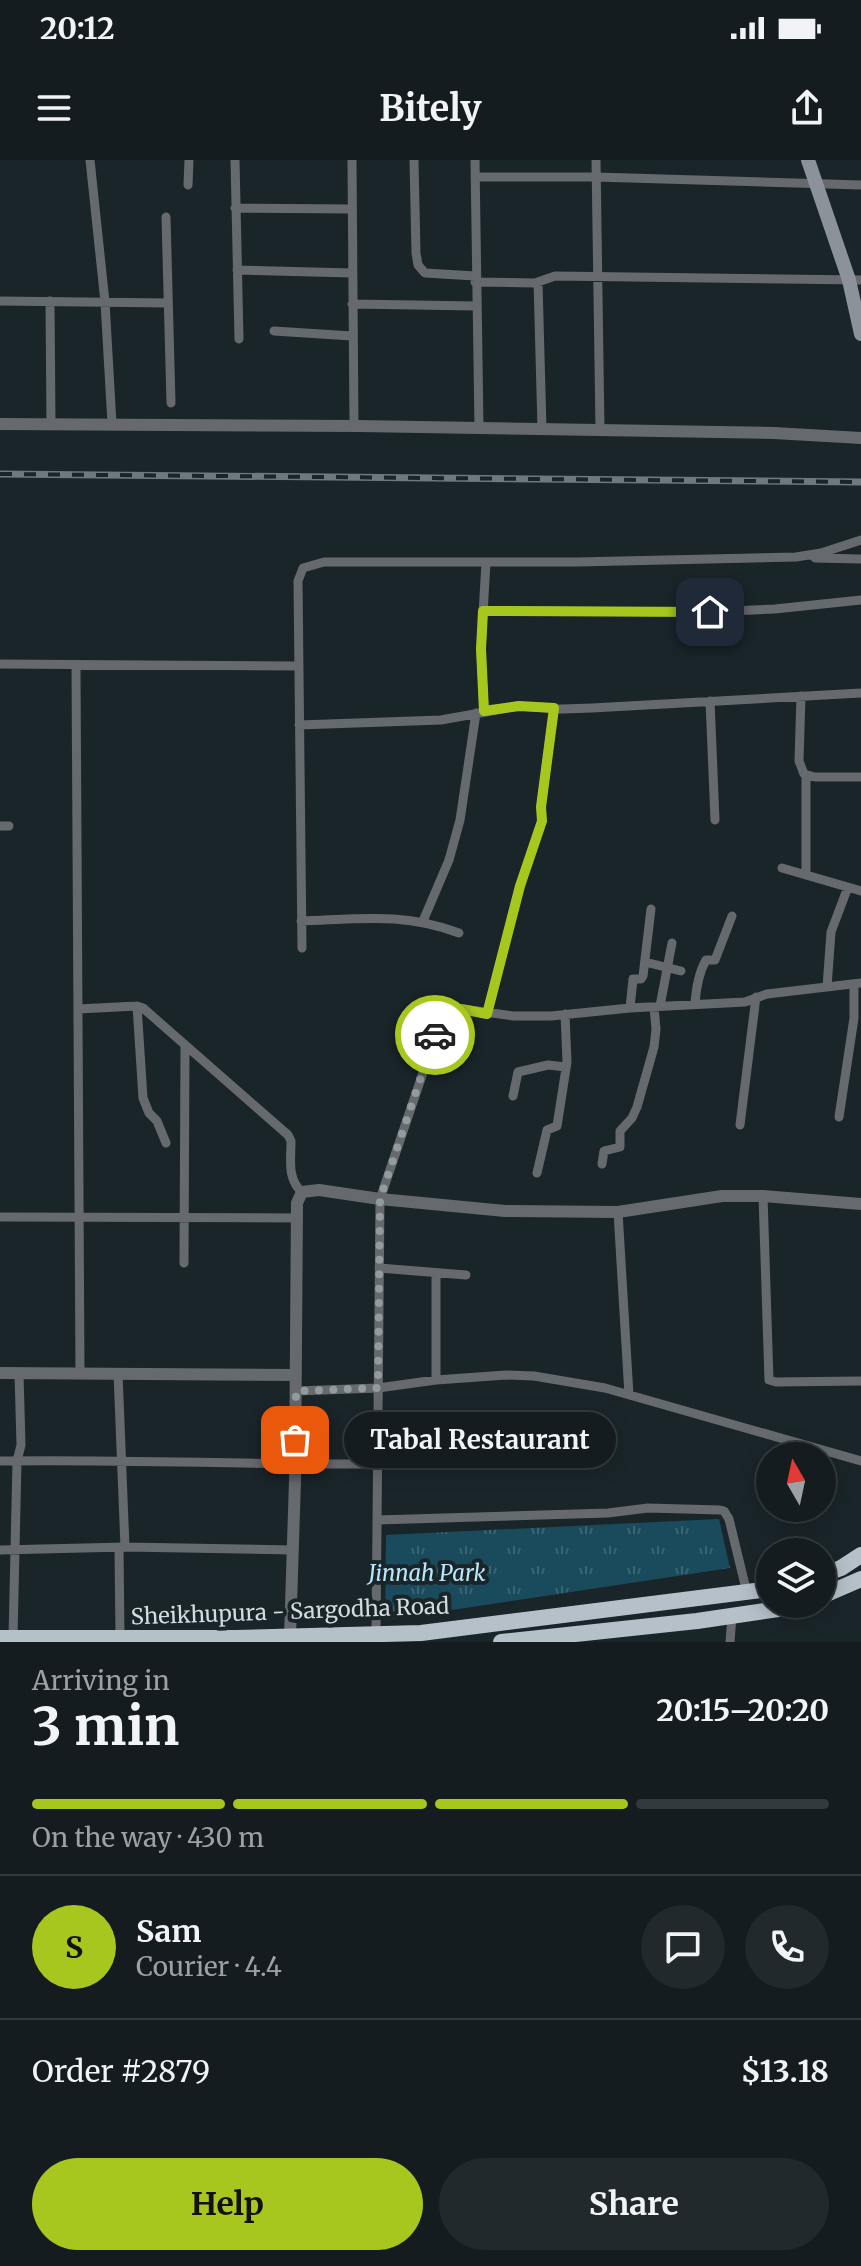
<!DOCTYPE html>
<html lang="en">
<head>
<meta charset="utf-8">
<style>
	body { margin:0; font-family:Merriweather,serif; background:#21292d; color:#f1f3f6; height:100vh; display:flex; flex-direction:column; font-size:30px; white-space:nowrap }
	* { box-sizing:border-box; margin:0 }
	p { font-size:26px; color:#9da1a5 }
	.icon { flex:none; width:44px; height:44px; fill:none; stroke:currentColor; stroke-width:2; stroke-linecap:round; stroke-linejoin:round }
	.map { position:relative; height:1482px; overflow:hidden }
	.sheet { display:flex; flex-direction:column; background:#141c20; flex:1 }
	.sheet>* { flex:none }
	.needle { width:52px; rotate:351deg }
	.controls { position:absolute; left:756px; top:1282px; display:grid; gap:16px }
	.controls a { display:grid; place-items:center; width:80px; height:80px; border-radius:50%; background:#141c20; box-shadow:0 4px 20px #0003,0 0 0 2px #333a3e; font-size:40px }
	.pin { position:absolute; display:grid; place-items:center; width:68px; height:68px; color:#fff; margin:-34px; border-radius:16px; box-shadow:0 4px 12px #0006 }
	.courier { position:absolute; display:grid; place-items:center; width:80px; height:80px; margin:-40px; border:6px solid #a7c71e; border-radius:50%; background:#fff; color:#222; box-shadow:0 2px 10px #0007 }
	.bubble { position:absolute; height:56px; border-radius:28px; background:#141c20; box-shadow:0 4px 20px #0003,0 0 0 2px #333a3e; font-size:26px; font-weight:700; line-height:56px; text-align:center }
	.summary em { font-style:normal; font-weight:700 }
	.summary div { display:flex; flex-direction:column-reverse }
	.summary { display:flex; align-items:center; justify-content:space-between; height:136px; padding:0 32px }
	h1 { font-size:52px; font-weight:700; line-height:60px }
	.bar { display:grid; grid-template-columns:repeat(4,1fr); gap:12px 8px; align-content:center; height:96px; padding:0 32px }
	.bar i { height:10px; border-radius:6px; background:#333a3e }
	.bar .current { background:#a7c71e }
	.bar p { grid-column:span 4 }
	.line { display:flex; align-items:center; gap:20px; padding:0 32px; border-top:2px solid #333a3e }
	.line div { flex:1 }
	.round { display:grid; place-items:center; flex:none; width:84px; height:84px; border-radius:42px; background:#21292d }
	.action { display:flex; gap:16px; margin-top:auto; padding:16px 32px }
	.action a { flex:1; height:92px; border-radius:48px; background:#a7c71e; color:#111; font-size:32px; font-weight:700; line-height:92px; text-align:center }
	.action a+a { background:#21292d; color:#f1f3f6 }
	.status { display:flex; justify-content:space-between; align-items:center; height:56px; padding:0 40px; background:#141c20; direction:ltr }
	.status svg { height:22px; fill:currentColor }
	header { display:flex; justify-content:space-between; align-items:center; height:104px; padding:0 32px; background:#141c20; font-size:36px; font-weight:700 }
	.map>svg:first-child { display:block }
</style>
</head>
<body>
<div class="status"><b>20:12</b><svg viewBox="0 0 49 12"><path d="M0 12V9h3v3zM5 12V6h3v6zM10 12V3h3v9zM15 12V0h3v12zM26 1h20v11H26zM47 4h2v5h-2z"/></svg></div>
<header><svg class="icon" aria-label="menu" viewBox="0 0 24 24"><path d="M4 6h16M4 12h16M4 18h16"/></svg>Bitely<svg class="icon" aria-label="share" viewBox="0 0 24 24"><path d="M12 15V3M7 8l5-5 5 5M5 13v7h14v-7"/></svg></header>
<div class="map">
<svg width="861" height="1482" viewBox="0 0 861 1482">
	<defs>
		<pattern id="park-tufts" width="24" height="20" patternUnits="userSpaceOnUse" patternTransform="scale(2)"><rect width="24" height="20" fill="#194b5d"/><path d="M3 7l-1-3M5 7V3M7 7l1-3M15 17l-1-3M17 17v-4M19 17l1-3" fill="none" stroke="#3a6474"/></pattern>
	</defs>
	<rect width="100%" height="100%" fill="#1a252a"/>
	<path fill="url(#park-tufts)" d="M719 1359 730 1408 385 1460 386 1375Z"/>
	<g fill="none" stroke-linecap="round" stroke-linejoin="round">
		<path stroke="#666a6e" stroke-width="9" d="M90 0 105 142 112 264
			M235 0 239 179
			M352 0 354 266
			M414 0 416 93 418 105 425 113 475 116
			M475 0 479 268
			M596 0 600 270
			M475 17H596L861 25
			M188 25 189 0
			M235 48 352 49
			M166 57 171 243
			M237 110 352 113
			M475 122 535 123 555 116 861 120
			M538 122 542 269
			M0 141 168 143
			M50 141 51 264
			M352 144 476 146
			M274 171 352 176
			M815 398 861 399
			M483 451 710 452 775 449 861 440
			M0 504 299 506
			M76 506 80 1213
			M801 536 799 601 804 614 815 617H861
			M710 541 715 660
			M484 551 481 489 486 402
			M299 565 441 560 519 546 563 549 592 548 861 533
			M806 615V715
			M0 666H9
			M782 708 861 731
			M301 761C359 759 404 752 459 773
			M423 761 449 700 460 660 476 553
			M302 788 298 421 303 408 324 402H577L796 397 821 393 861 380
			M645 802 681 811
			M827 827 831 772 848 727
			M695 844C696 829 698 814 706 800H715L732 756
			M137 846 143 938 149 953 157 961 166 983
			M660 846 672 783
			M630 848 633 819H641L643 816 651 749
			M78 849 137 846 143 848 288 975 291 981C291 1000 287 1019 302 1032
			M487 854 520 726 542 661 541 647 554 548
			M513 936 518 912 548 905 566 907
			M839 957 854 858V824
			M740 965 756 837
			M602 1004 604 991 620 987V971L632 958 637 947 654 887 656 869 654 847
			M537 1013 547 970 557 966 567 902 565 854
			M763 1036 769 1220 776 1222 861 1221
			M618 1052 629 1235
			M0 1057 298 1058
			M184 1103 185 885
			M379 1108 466 1115
			M436 1113V1220
			M118 1213 125 1387
			M296 1231 378 1228 436 1220 506 1215 534 1216 605 1228 861 1301
			M0 1301C126 1299 252 1305 378 1304
			M377 1360 608 1353 648 1348 720 1350 724 1351 729 1359 747 1433
			M119 1387 120 1478
			M0 1390 125 1387 292 1390
			M376 1473 380 1039 443 854 447 850 456 848 513 856H551L630 848 745 842 767 834 861 823
			M13 1478 17 1301 21 1285 19 1213
			M730 1482 732 1456"/>
		<path stroke="#666a6e" stroke-width="12" d="M0 264 359 266 774 273 861 278
			M0 1213 296 1215
			M290 1477 295 1320 297 1043 302 1032 319 1030 380 1039 505 1051 618 1052 722 1036H763L861 1044"/>
		<path stroke="#8b9299" stroke-width="14" d="M808 0 849 120 861 174"/>
		<path stroke="#b6c0c9" stroke-width="16" d="M822 1415 841 1408 861 1395
			M822 1436 861 1419
			M0 1478H236L421 1473 770 1429
			M501 1482 697 1461 778 1449 797 1444"/>
		<g stroke="#6f787c" stroke-width="7">
			<path id="rail" d="M0 314 861 322"/>
		</g>
		<use href="#rail" stroke="#1a252a" stroke-width="4" stroke-dasharray="12" stroke-linecap="butt"/>
	</g>
	<g fill="none" stroke-linecap="round" stroke-linejoin="round">
		<path stroke="#939b9f" stroke-width="8" stroke-dasharray="0 14.4" d="M295 1280 296 1231 378 1228 380 1039 435 875"/>
		<path stroke="#a7c71e" stroke-width="10" d="M435 875 440 859 447 850 461 849 487 854 520 726 542 661 541 647 554 548 519 546 484 551 481 489 483 451 710 452"/>
	</g>
	<g text-anchor="middle" dominant-baseline="central" stroke-width="8" stroke-linejoin="round" paint-order="stroke">
		<g font-size="22" font-style="italic" fill="#b9e7fb" stroke="#1a252a">
			<text x="427" y="1413">Jinnah Park</text>
		</g>
		<g font-size="22" fill="#d4dbde" stroke="#1a252a">
			<text transform="translate(290 1451) rotate(-2)">Sheikhupura - Sargodha Road</text>
		</g>
	</g>
</svg>
<div class="controls">
<a><svg class="needle" viewBox="-14 -14 28 28"><path d="M0-13l5 13h-10z" fill="#e53935"/><path d="M0 13l5-13h-10z" fill="#9da1a5"/></svg></a>
<a><svg class="icon" aria-label="layers" viewBox="0 0 24 24"><path d="M12 4l9 5-9 5-9-5zM3 14l9 5 9-5"/></svg></a>
</div>
<div class="pin" style="left:295px;top:1280px;background:#ea580c"><svg class="icon" aria-label="bag" viewBox="0 0 24 24"><path d="M5 8h14l-1 12H6zM9 8a3 3 0 0 1 6 0"/></svg></div>
<div class="pin" style="left:710px;top:452px;background:#1f2937"><svg class="icon" aria-label="home" viewBox="0 0 24 24"><path d="M3 11l9-7 9 7M6 9v11h12V9"/></svg></div>
<div class="courier" style="left:435px;top:875px"><svg class="icon" aria-label="car" viewBox="0 0 24 24"><path d="M5 17H2v-5l4-1 3-4h7l3 4 3 1v5h-3M9 17h6M6 11h13"/><circle cx="7" cy="17" r="2"/><circle cx="17" cy="17" r="2"/></svg></div>
<div class="bubble" style="left:344px;top:1252px;width:272px">Tabal Restaurant</div>
</div>
<section class="sheet">
<div class="summary"><div><h1>3 min</h1><p>Arriving in</p></div><em>20:15–20:20</em></div>
<div class="bar"><i class="current"></i><i class="current"></i><i class="current"></i><i></i><p>On the way · 430 m</p></div>
<div class="line" style="height:144px"><b class="round" style="background:#a7c71e;color:#111">S</b><div><b>Sam</b><p>Courier · 4.4</p></div><a class="round"><svg class="icon" aria-label="chat" viewBox="0 0 24 24"><path d="M4 5h16v11H9l-5 4z"/></svg></a><a class="round"><svg class="icon" aria-label="phone" viewBox="0 0 24 24"><path d="M5 4h4l2 5-3 2q2 4 5 5l2-3 5 2v4C11 20 4 13 5 4z"/></svg></a></div>
<div class="line" style="height:104px"><div>Order #2879</div><b>$13.18</b></div>
<div class="action"><a>Help</a><a>Share</a></div>
</section>
</body>
</html>
